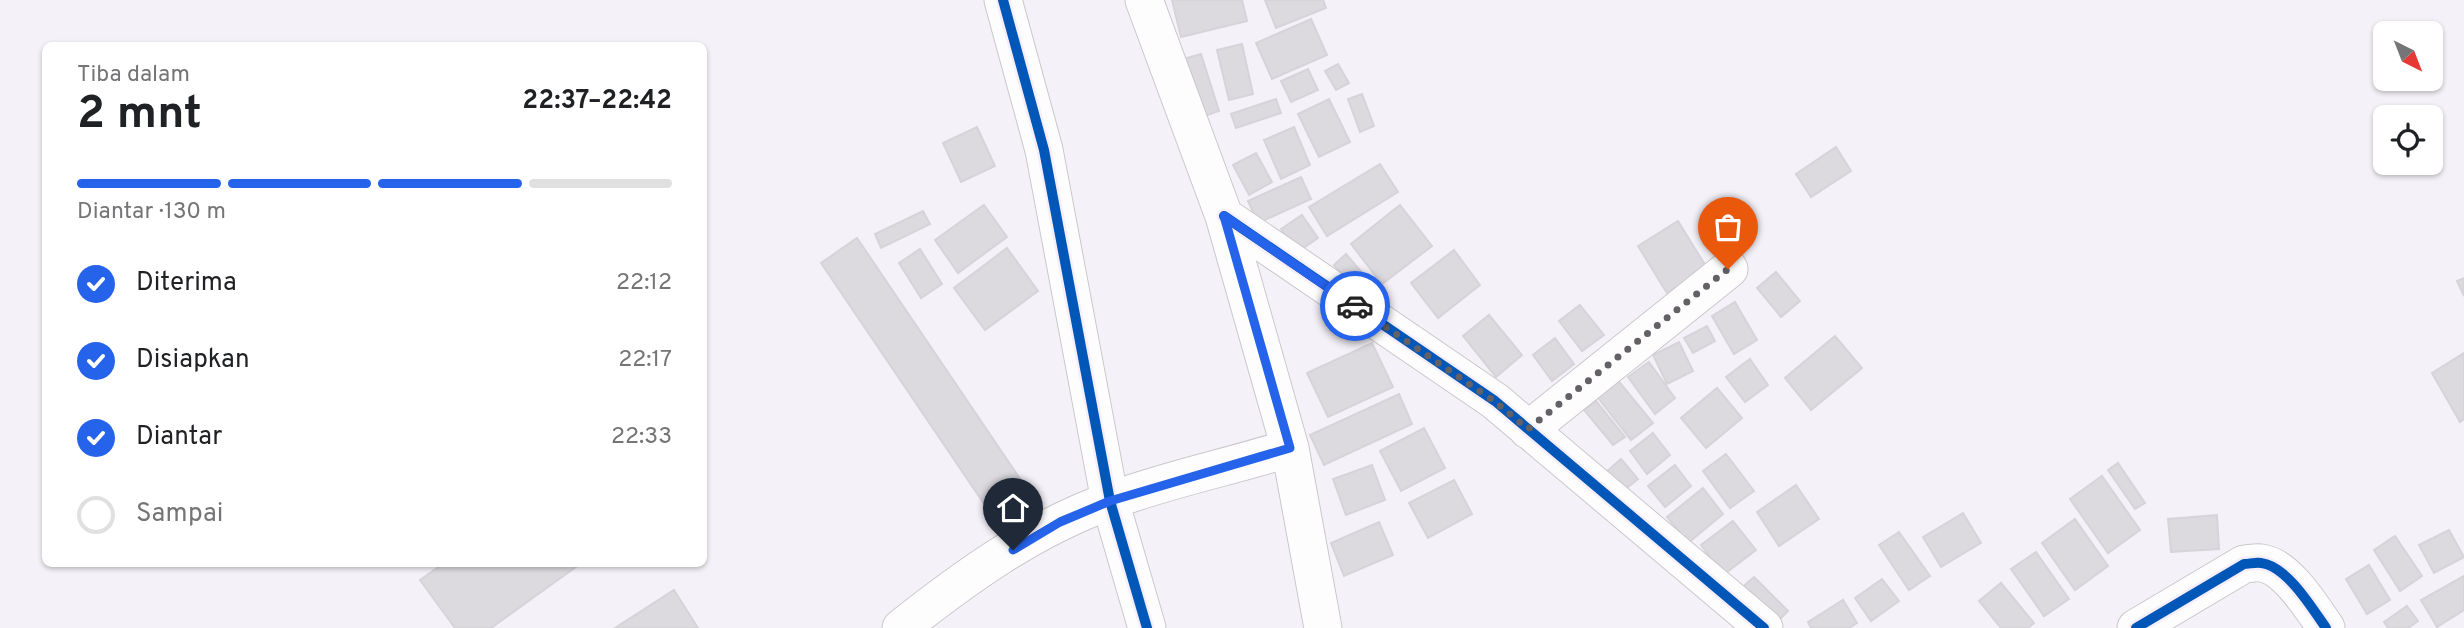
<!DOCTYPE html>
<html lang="id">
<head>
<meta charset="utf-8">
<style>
	body { margin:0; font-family:Overpass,sans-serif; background:#f6f6f6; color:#202124; height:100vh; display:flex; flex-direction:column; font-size:26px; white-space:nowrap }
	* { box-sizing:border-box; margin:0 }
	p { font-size:23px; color:#757577 }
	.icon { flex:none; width:38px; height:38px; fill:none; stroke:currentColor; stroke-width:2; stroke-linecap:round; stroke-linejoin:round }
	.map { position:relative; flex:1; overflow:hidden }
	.side { position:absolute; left:42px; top:42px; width:665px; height:525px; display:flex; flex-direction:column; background:#fff; border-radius:10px; box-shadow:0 2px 5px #0004 }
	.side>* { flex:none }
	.needle { width:46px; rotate:138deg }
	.fabs { position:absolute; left:2373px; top:21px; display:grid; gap:14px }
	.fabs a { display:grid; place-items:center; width:70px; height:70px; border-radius:10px; background:#fff; box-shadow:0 2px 5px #0004; font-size:35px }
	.pin { position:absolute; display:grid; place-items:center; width:60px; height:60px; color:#fff; margin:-72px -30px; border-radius:50% 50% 50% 0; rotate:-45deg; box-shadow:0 0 7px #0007 }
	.pin .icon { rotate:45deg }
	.courier { position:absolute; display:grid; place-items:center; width:70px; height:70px; margin:-35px; border:5px solid #2563eb; border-radius:50%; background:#fff; color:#222; box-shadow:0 2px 9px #0007 }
	.summary em { font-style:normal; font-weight:700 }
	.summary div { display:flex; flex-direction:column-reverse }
	.summary { display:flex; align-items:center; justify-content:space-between; height:119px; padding:0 35px }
	h1 { font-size:46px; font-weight:700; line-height:52px }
	.bar { display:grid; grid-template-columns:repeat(4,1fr); gap:10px 7px; align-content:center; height:84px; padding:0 35px }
	.bar i { height:9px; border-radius:5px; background:#e0e0e0 }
	.bar .active { background:#2563eb }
	.bar p { grid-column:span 4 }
	ol { padding:0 35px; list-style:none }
	li { display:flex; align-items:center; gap:21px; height:77px }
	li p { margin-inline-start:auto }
	li .icon { padding:7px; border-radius:50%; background:#2563eb; color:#fff; stroke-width:4 }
	li:last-child { color:#757577 }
	li i { width:38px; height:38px; border:4px solid #e0e0e0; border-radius:50% }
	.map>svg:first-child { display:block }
</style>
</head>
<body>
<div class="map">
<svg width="2464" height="628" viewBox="0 0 2464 628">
	<rect width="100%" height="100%" fill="#f5f1f8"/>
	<path fill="#dcdadf" stroke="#d6d3d9" stroke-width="2" d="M1172 0H1242L1247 21 1181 37Z
		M1265 0H1323L1326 8 1276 28Z
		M1311 19 1327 55 1272 79 1256 43Z
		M1242 44 1253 94 1229 100 1217 50Z
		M1201 54 1219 111 1199 118 1180 60Z
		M1338 64 1349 83 1336 90 1325 71Z
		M1308 69 1318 90 1291 102 1281 81Z
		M1362 94 1374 126 1360 132 1348 99Z
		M1276 99 1281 113 1236 128 1231 114Z
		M1329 99 1350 142 1319 157 1298 114Z
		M977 127 995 166 961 182 943 143Z
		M1294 127 1310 165 1281 179 1264 140Z
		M1836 147 1851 171 1811 197 1796 174Z
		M1256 153 1272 182 1249 195 1233 165Z
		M1380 164 1398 192 1327 236 1309 207Z
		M1301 177 1311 199 1258 223 1248 201Z
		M984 205 1007 237 958 273 935 240Z
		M1400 205 1432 246 1382 284 1351 244Z
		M923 211 930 224 881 248 875 234Z
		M1302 215 1318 238 1296 253 1281 229Z
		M1678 221 1707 268 1667 293 1638 246Z
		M857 238 1031 495 995 520 821 263Z
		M1007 248 1038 291 985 330 954 288Z
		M920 249 942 284 921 298 899 263Z
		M1454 250 1480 285 1438 318 1411 283Z
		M1346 254 1382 296 1370 306 1334 265Z
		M1776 272 1800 301 1781 317 1757 288Z
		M2464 278V296L2457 281Z
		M1735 302 1757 340 1734 354 1712 316Z
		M1580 305 1604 335 1582 351 1559 321Z
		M1489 315 1522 355 1496 377 1463 336Z
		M1707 326 1715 341 1693 353 1684 338Z
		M1835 336 1862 368 1811 410 1785 378Z
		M1555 338 1574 364 1552 381 1533 355Z
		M1679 342 1693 371 1667 384 1653 355Z
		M1372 343 1393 387 1328 417 1307 373Z
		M2464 353V419L2460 422 2432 373Z
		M1750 359 1768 385 1745 402 1726 377Z
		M1649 362 1675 398 1655 414 1628 377Z
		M1616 378 1653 423 1631 440 1595 394Z
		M1717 388 1742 418 1706 448 1681 418Z
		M1399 394 1412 424 1324 465 1310 435Z
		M1596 401 1625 437 1613 445 1584 410Z
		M1424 428 1445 468 1401 491 1380 451Z
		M1653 433 1670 455 1647 474 1630 451Z
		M1726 454 1754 491 1730 508 1703 471Z
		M1621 459 1638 479 1623 491 1606 472Z
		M2118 463 2145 503 2135 509 2108 470Z
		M1372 465 1385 500 1346 515 1333 479Z
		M1675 465 1691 486 1665 507 1648 486Z
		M2102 476 2140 530 2108 553 2070 499Z
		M1454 480 1472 514 1428 538 1409 503Z
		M1796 485 1819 519 1779 546 1757 512Z
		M1703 488 1723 514 1688 543 1667 517Z
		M1963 513 1981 543 1941 567 1923 537Z
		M2217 515 2219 549 2171 552 2168 519Z
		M2075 519 2108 566 2075 590 2042 543Z
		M1733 521 1756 550 1723 575 1701 545Z
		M1379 522 1393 555 1344 576 1331 543Z
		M2449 530 2464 557 2434 573 2419 545Z
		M1899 532 1930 576 1909 590 1879 545Z
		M2395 536 2422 576 2400 591 2374 550Z
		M2036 552 2069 599 2044 616 2011 569Z
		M443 564H580L491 628H455L420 580Z
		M2369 565 2390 600 2367 614 2346 579Z
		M2464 576V610L2437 627 2421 600Z
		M1754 577 1788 611 1775 624 1740 589Z
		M1882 579 1899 601 1871 621 1855 598Z
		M2001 583 2034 623 2028 628H2001L1979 601Z
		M674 590 698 628H615Z
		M1843 600 1857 623 1849 628H1811L1808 622Z
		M2407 606 2418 621 2408 628H2388L2384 622Z"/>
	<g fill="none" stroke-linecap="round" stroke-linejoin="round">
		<g stroke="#cac7cc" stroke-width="39">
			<path id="minor" d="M1003 0 1044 150 1110 501 1147 628
				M1144 0 1224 216 1290 448 1323 628
				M1224 216 1495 401 1764 628
				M1528 430 1729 269
				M901 628C964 578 1033 528 1110 501 1168 479 1230 467 1290 448
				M2136 628 2244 564C2249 564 2256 562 2261 563 2287 566 2312 608 2326 628"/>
		</g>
		<use href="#minor" stroke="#fefdfe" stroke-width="37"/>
		<g stroke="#f6eefb" stroke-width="15">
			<path id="cycleway" d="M1003 0 1044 150 1110 501 1147 628
				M1224 216 1495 401 1764 628
				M2136 628 2244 564C2249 564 2256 562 2261 563 2287 566 2312 608 2326 628"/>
		</g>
		<use href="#cycleway" stroke="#0057b8" stroke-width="10"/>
	</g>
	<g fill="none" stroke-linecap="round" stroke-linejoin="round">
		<path stroke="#646166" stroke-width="7" stroke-dasharray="0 12.6" d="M1355 306 1494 401 1528 429 1728 269"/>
		<path stroke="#2563eb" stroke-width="9" d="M1013 550 1060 522 1110 501 1290 448 1224 216 1355 306"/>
	</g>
</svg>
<div class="fabs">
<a><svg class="needle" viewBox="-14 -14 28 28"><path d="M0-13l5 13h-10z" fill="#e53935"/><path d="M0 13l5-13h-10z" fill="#757577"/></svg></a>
<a><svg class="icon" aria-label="locate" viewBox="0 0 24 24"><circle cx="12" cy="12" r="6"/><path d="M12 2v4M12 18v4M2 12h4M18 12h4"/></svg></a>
</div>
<div class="pin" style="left:1728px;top:269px;background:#ea580c"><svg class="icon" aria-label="bag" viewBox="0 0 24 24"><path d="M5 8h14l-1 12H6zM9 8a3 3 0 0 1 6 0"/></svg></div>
<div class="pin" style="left:1013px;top:550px;background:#1f2937"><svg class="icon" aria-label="home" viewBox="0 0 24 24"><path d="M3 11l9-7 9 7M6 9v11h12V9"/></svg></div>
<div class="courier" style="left:1355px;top:306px"><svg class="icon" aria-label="car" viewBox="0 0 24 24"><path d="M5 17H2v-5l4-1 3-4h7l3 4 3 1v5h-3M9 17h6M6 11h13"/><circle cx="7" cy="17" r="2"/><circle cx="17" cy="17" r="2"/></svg></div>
<section class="side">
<div class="summary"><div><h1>2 mnt</h1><p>Tiba dalam</p></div><em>22:37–22:42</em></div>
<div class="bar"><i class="active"></i><i class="active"></i><i class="active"></i><i></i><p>Diantar · 130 m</p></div>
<ol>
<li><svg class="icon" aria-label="check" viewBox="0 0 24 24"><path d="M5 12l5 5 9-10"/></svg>Diterima<p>22:12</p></li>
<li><svg class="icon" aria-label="check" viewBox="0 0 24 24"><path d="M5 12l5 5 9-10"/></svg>Disiapkan<p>22:17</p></li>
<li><svg class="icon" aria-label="check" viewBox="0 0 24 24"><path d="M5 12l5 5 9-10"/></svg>Diantar<p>22:33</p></li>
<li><i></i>Sampai</li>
</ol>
</section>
</div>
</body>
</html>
